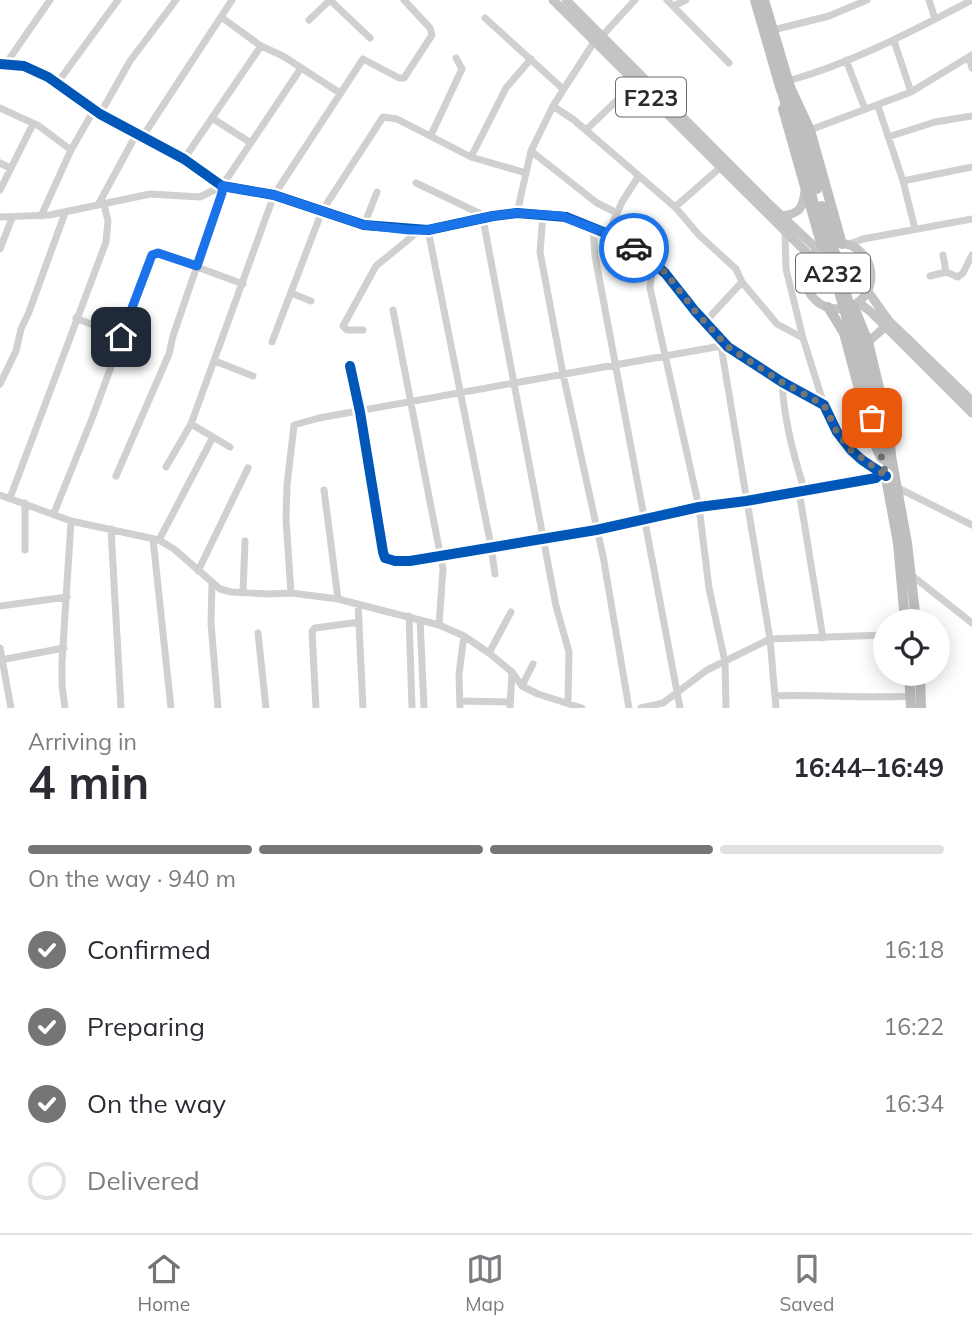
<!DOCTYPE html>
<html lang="en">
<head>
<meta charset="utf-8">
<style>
	body { margin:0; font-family:Mulish,sans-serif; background:#f7f7f7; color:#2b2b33; height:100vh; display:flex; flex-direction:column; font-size:26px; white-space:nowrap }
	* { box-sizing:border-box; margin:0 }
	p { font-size:23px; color:#7c7c81 }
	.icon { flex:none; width:38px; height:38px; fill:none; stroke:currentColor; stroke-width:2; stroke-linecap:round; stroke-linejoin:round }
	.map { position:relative; height:708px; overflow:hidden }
	.drawer { display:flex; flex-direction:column; background:#fff; flex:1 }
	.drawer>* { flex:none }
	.tools { position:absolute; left:873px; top:609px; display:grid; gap:14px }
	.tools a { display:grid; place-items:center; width:77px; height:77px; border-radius:50%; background:#fff; box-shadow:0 4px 18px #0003; font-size:35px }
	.pin { position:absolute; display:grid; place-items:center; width:60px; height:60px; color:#fff; margin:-30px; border-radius:14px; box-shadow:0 4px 10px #0006 }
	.courier { position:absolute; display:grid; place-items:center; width:70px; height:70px; margin:-35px; border:5px solid #1a73e8; border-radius:50%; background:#fff; color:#222; box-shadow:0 2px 9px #0007 }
	.headline em { font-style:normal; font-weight:700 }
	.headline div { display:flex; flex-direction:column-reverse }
	.headline { display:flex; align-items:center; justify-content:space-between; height:119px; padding:0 28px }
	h1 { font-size:46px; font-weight:700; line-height:52px }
	.bar { display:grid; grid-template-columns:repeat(4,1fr); gap:10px 7px; align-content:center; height:84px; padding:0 28px }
	.bar i { height:9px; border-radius:5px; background:#e1e1e2 }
	.bar .selected { background:#757575 }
	.bar p { grid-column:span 4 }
	ol { padding:0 28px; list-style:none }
	li { display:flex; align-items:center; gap:21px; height:77px }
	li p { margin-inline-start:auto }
	li .icon { padding:7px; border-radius:50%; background:#757575; color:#fff; stroke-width:4 }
	li:last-child { color:#7c7c81 }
	li i { width:38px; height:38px; border:4px solid #e1e1e2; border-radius:50% }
	.tab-bar { display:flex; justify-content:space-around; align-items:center; height:98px; border-top:2px solid #e1e1e2; background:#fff; font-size:19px; color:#7c7c81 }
	.tab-bar a { display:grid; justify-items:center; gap:4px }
	.tab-bar .selected { color:#757575 }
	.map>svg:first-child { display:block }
</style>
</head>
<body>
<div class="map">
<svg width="972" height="708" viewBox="0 0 972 708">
	<rect width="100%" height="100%" fill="#fff"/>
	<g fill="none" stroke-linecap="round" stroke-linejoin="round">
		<path stroke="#d0d0d0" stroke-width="7" d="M330 0 370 38
			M667 0 729 63
			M929 0 935 19
			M673 6 686 0
			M221 17 261 46 283 56 340 93
			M485 18 563 89
			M309 20 330 0
			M773 30 829 16 867 0
			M602 36 635 0
			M894 41 911 92
			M969 57 972 68
			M846 60 865 109
			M0 64 24 66 48 77 100 114 184 159 222 186 274 195 364 225 428 230 493 216 517 213 566 217 608 234 640 250 665 273 695 311 728 347 782 382 824 405 837 432 851 450 862 460 886 476
			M5 65 50 0
			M788 81C853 63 912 31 972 0
			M58 82 118 0
			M553 106 574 120 675 207 699 235 736 269 742 282 777 324 803 338 824 405
			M878 106 903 181 915 229
			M0 108 39 126 71 150
			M100 114 130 61 176 0
			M212 118 251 143
			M586 130 636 82
			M810 130 911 92 972 55
			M431 135 462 69 456 58
			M143 136 232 0
			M888 137 935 122 972 116
			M531 151 597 203 617 213
			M471 157 506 88 531 59
			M184 159 261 46
			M0 163 10 168
			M903 181 972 167
			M416 183 481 214 483 219 556 606 569 652 568 703
			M0 190 33 124
			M98 205 137 133
			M675 207 722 166
			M517 213 531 151 553 106 594 42
			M543 215 540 252 563 374 603 556 629 708
			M41 216 71 150 94 110
			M0 217 50 215 150 194 200 197 222 186
			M364 225 377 192
			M593 229 595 256 680 708
			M428 230 491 546 495 574
			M785 232 786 269 803 338
			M608 234 622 202 638 177
			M847 245 863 239 972 219
			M0 249 12 218
			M943 255 946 272
			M657 266 652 272 650 288 699 507 709 588 725 662 726 708
			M930 276 946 272 958 277 963 273 972 255
			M291 293 311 301
			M393 310 443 569 439 625
			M76 318 122 337
			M705 322 742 282
			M363 330H347L343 326 376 266 420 230
			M272 342 322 211 383 117 397 119 471 157 526 173
			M721 346 770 639 776 708
			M215 361 253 376
			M350 366 360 412 383 552 385 558 395 561H410L596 530 699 507 746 501 876 478 881 473
			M782 382C784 419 793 453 804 489
			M0 384 16 351 21 329 29 312 65 213
			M191 424 230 447
			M166 467 191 424 274 195 363 59 399 78H404L432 35 430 28 404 0
			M116 476 169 354 173 336 222 193V186L301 68
			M898 488 972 525
			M324 490 338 599
			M799 491 823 638
			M0 495 71 521 159 540 174 549 220 589 231 592 269 594 291 593 338 599 439 625 464 636 489 653 512 672 522 686 538 694 582 708
			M10 498 106 242 108 221 104 204
			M54 513 93 416 152 255 162 254 243 284
			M111 529 121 708
			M153 539 171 708
			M159 540 213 437
			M25 550V503
			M198 571 248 468
			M910 574 972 623
			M212 584 211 623 218 708
			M243 592 245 541
			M291 593 286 519 287 485 294 425 319 418 721 346 728 347
			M358 604 363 708
			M0 606 67 597
			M409 616 412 708
			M420 620 424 708
			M258 633 266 708
			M0 648 11 708
			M489 653 511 612
			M0 660 64 648
			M522 686 533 664
			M775 696C820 694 865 699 911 696
			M460 701 510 702
			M65 708 62 685V662L71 521
			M316 708 312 631 315 628 359 622
			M460 708 459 674 464 636
			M510 708 512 672
			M641 708 663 703 707 670 770 639 886 635"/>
		<path stroke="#c4c4c4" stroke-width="9" d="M553 0 811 257
			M566 0 767 202 818 250
			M781 216C799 214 803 209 805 191
			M805 276a33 33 0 1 1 66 0a33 33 0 1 1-66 0Z
			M867 290 889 321 972 401
			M858 302 871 312 972 413
			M868 342 885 327"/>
		<path stroke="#bebebe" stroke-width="10" d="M755 0 781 90
			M764 0 790 87 810 130 842 244
			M783 109 822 247
			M853 305 868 342 889 429 891 456 907 543 916 621
			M828 307 844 333 872 438 883 462 898 543 905 621
			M909 674 911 708
			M920 674 921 708"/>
		<path stroke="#bebebe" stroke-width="10" d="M780 85 848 323 883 462
			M790 87 817 189
			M822 206 891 456"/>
		<g stroke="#fff" stroke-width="15">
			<path id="cycleway" d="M0 64 24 66 48 77 100 114 184 159 222 186 274 195 364 225 428 230 493 216 517 213 566 217 608 234 640 250 665 273 695 311 728 347 782 382 824 405 837 432 851 450 862 460 886 476
				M350 366 360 412 383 552 385 558 395 561H410L596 530 699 507 746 501 876 478 881 473"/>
		</g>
		<use href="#cycleway" stroke="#0057b8" stroke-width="10"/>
	</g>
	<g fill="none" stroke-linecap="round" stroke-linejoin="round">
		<path stroke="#757575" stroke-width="7" stroke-dasharray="0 12.6" d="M634 248 666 273 695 311 728 347 782 382 824 405 837 432 851 450 886 476 872 418"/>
		<path stroke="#1a73e8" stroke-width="9" d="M121 337 152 255 158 253 197 266 222 193V186L274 195 364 225 409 230H428L493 216 517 213 561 216 608 234 634 248"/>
	</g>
	<g text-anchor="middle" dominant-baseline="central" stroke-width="7" stroke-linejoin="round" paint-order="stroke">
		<g fill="#fff" stroke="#6b6b6b" stroke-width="2">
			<rect x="616" y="77.5" width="70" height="39" rx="5"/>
			<rect x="796" y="253.5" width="74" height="39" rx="5"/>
		</g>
		<g font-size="23" font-weight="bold" fill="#2b2b2b">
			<text x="651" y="97">F223</text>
			<text x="833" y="273">A232</text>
		</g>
	</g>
</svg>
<div class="tools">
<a><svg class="icon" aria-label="locate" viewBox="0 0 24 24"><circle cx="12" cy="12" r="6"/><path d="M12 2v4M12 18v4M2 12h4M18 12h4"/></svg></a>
</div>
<div class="pin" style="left:872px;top:418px;background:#ea580c"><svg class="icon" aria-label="bag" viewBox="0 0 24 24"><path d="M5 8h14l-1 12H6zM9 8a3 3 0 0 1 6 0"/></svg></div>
<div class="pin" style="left:121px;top:337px;background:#1f2937"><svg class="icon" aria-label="home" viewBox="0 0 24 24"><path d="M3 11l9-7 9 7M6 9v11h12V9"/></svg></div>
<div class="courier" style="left:634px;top:248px"><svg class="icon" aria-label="car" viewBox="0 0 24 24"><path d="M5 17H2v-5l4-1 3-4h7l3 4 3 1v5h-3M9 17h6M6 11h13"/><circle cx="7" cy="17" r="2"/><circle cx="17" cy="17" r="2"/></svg></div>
</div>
<section class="drawer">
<div class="headline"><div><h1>4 min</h1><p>Arriving in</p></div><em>16:44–16:49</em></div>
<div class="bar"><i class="selected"></i><i class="selected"></i><i class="selected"></i><i></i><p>On the way · 940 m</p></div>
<ol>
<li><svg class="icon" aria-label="check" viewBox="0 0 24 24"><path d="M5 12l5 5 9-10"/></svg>Confirmed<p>16:18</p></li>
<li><svg class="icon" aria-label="check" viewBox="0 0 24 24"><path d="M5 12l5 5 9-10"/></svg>Preparing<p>16:22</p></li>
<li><svg class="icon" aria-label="check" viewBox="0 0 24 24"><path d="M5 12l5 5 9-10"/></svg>On the way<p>16:34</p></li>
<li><i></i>Delivered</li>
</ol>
</section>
<nav class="tab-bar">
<a class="selected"><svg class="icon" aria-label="home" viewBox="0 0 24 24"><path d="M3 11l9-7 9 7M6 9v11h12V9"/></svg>Home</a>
<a><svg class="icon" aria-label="map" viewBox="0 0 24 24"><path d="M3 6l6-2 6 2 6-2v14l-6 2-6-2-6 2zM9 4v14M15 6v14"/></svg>Map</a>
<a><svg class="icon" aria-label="saved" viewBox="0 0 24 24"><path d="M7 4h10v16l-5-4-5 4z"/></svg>Saved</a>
</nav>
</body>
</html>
